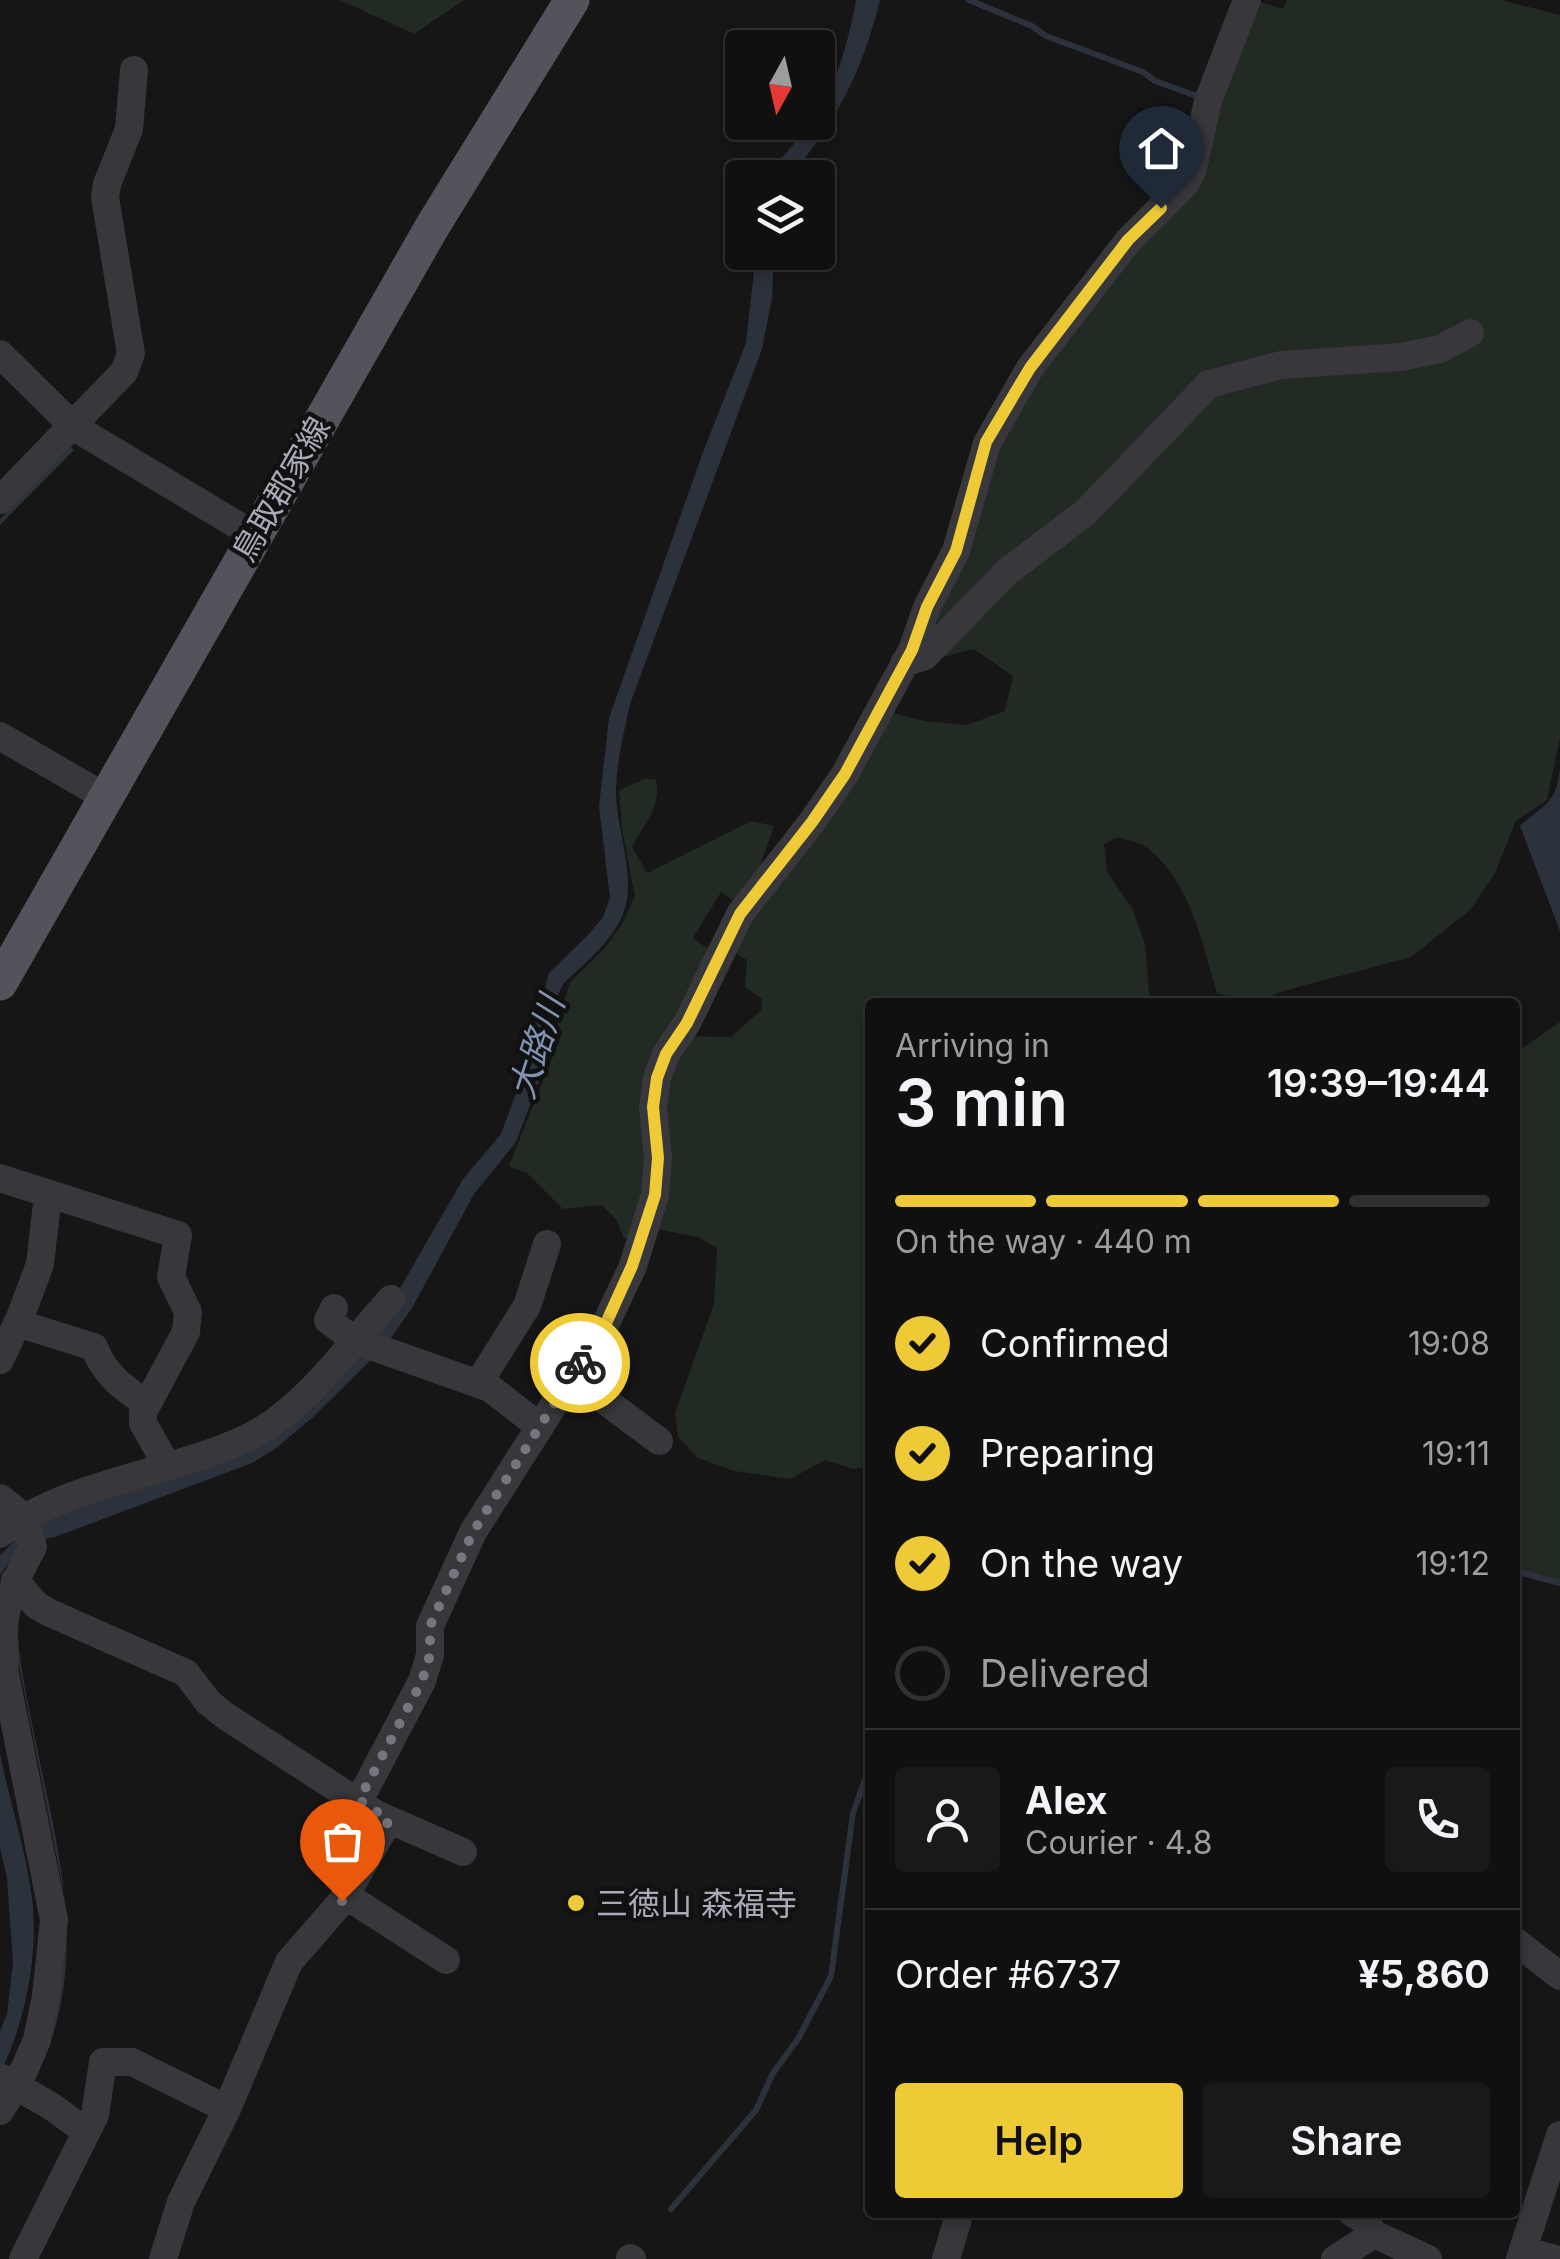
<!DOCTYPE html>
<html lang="en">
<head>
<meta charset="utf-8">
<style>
	body { margin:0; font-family:Inter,"Noto Sans JP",sans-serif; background:#19191a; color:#f1f3f6; height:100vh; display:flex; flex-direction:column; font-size:38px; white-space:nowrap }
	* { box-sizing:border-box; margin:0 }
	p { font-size:32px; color:#9c9d9f }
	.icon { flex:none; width:55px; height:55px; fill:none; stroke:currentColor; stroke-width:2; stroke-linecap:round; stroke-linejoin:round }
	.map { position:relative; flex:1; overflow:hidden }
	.side { position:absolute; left:865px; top:998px; width:655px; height:1220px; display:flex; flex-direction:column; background:#101011; border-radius:10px; box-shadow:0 5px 15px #0003,0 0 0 2px #303031 }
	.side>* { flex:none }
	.needle { width:65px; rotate:188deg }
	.fabs { position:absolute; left:725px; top:30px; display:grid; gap:20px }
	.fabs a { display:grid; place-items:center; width:110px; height:110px; border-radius:10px; background:#101011; box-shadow:0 5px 15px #0003,0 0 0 2px #303031; font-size:50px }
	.pin { position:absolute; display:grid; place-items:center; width:85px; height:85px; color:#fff; margin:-102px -42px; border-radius:50% 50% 50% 0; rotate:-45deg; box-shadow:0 0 10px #0007 }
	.pin .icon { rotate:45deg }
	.courier { position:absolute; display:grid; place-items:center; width:100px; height:100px; margin:-50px; border:8px solid #eeca37; border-radius:50%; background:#fff; color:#222; box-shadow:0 2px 12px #0007 }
	.overview em { font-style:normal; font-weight:600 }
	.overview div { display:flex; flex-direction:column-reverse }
	.overview { display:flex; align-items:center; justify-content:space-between; height:170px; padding:0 30px }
	h1 { font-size:65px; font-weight:600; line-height:75px }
	.bar { display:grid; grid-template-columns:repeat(4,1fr); gap:15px 10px; align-content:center; height:120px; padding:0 30px }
	.bar i { height:12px; border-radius:8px; background:#303031 }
	.bar .current { background:#eeca37 }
	.bar p { grid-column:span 4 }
	.line { display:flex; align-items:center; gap:25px; padding:0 30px; border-top:2px solid #303031 }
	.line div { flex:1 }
	.round { display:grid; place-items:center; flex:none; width:105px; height:105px; border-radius:10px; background:#19191a }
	ol { padding:0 30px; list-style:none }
	li { display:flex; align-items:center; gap:30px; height:110px }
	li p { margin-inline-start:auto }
	li .icon { padding:10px; border-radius:50%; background:#eeca37; color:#111; stroke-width:4 }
	li:last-child { color:#9c9d9f }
	li i { width:55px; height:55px; border:5px solid #303031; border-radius:50% }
	.primary-button { display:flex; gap:20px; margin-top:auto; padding:20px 30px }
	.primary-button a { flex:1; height:115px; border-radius:10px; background:#eeca37; color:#111; font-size:40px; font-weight:600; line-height:115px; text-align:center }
	.primary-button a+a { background:#19191a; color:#f1f3f6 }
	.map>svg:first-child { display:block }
</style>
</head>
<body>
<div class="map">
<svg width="1560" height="2259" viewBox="0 0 1560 2259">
	<rect width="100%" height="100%" fill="#161617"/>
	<path fill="#222a24" d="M340 0H464L414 34Z
		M1253 0 1283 9 1287 0H1502L1560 15V738L1547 800 1516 821 1495 873 1470 910 1411 957 1280 992 1259 1002H1243L1217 993C1202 943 1192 886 1149 849 1142 843 1129 841 1119 837L1104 844 1107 872 1132 908 1145 944 1150 1002H870V1467L853 1469 825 1460 790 1479 734 1471 698 1458 678 1437 675 1413 714 1304 717 1248 698 1237 650 1228C656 1204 662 1181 662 1157 661 1104 648 1084 684 1036L731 1037 761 1010 762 999 745 987 747 960 727 948 748 910 825 812 885 711 925 721 967 725 1005 711 1013 676 974 649 945 656 937 649 1034 552 1090 512 1211 387 1281 368 1341 367 1438 354 1472 335 1470 329C1459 335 1447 342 1435 346 1362 371 1259 342 1195 391L1123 469 1071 518 1011 564 945 632 931 610 965 537 992 444 1009 409 1133 245 1177 201 1194 178 1221 73Z
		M644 779H656C662 806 644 824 632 847L647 873 751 821 774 826 757 874 741 906 721 892 693 938 715 954 666 1047 639 1236 624 1239 616 1219 602 1205 563 1209 528 1174 509 1166 559 1041 553 1036 570 982 604 949 622 924 635 896 622 828 619 790Z
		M1560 1022V1581H1554L1515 1568V1053Z"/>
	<path fill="#2c323b" d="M856 0H880C861 75 838 118 790 177H766L811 123 818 122C818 105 829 94 835 78 845 52 851 27 856 0Z
		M756 253H774L772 298 762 349 630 704C624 732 617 760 616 789 615 834 643 885 617 926 604 948 582 966 564 983L558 994 549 1039 554 1041 516 1142 474 1194 412 1308 386 1345 313 1417 275 1449 252 1463 55 1537 22 1544 0 1575V1555L35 1522 248 1446 391 1304 463 1179 501 1134 532 1050 528 1036 532 1035 549 973 588 935 603 917 610 898 599 806 609 718 703 452 746 343Z
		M71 447 74 450 0 525V519Z
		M1560 769V931L1520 826C1544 804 1556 805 1560 769Z
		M18 1621C17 1654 25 1687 31 1719 56 1847 96 1959 33 2084L65 1927V1899L18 1661 15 1638Z
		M0 1754C10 1804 28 1856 33 1907 37 1965 24 2023 0 2074V2031L7 2014 13 1963 7 1878 0 1848Z"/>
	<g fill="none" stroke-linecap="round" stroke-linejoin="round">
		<path stroke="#2c323b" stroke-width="6" d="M969 0 1032 26 1046 36 1143 72 1155 81 1197 96
			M1515 1571 1560 1583
			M671 2209 756 2110 773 2073 798 2039 831 1976 853 1813 870 1766"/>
		<path stroke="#37373c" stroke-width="28" d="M0 354 74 427 254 535
			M0 500 124 372 131 354 105 197 107 184 129 129 134 70
			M904 663 925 656 1008 571 1086 512 1209 384 1281 365 1401 357 1440 349 1470 333
			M0 736 107 798
			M0 1178 178 1235 171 1277 188 1312 186 1332 143 1412V1423L167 1466
			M334 1308 328 1320 354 1340 490 1388 540 1427
			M17 1323 94 1347C105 1375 122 1387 147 1404
			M0 1360 21 1315 40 1264 48 1195
			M572 1376 659 1441
			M478 1384 527 1306 547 1244
			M0 1498 24 1517 33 1547C6 1595 0 1619 5 1674L54 1920 46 1996 37 2040 19 2081 0 2111
			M0 1534C71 1481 170 1475 249 1437 304 1411 351 1343 391 1299
			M15 1580 36 1605 50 1613 186 1673 208 1702 224 1715 376 1814 463 1852
			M359 1801 422 1681 430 1655V1626L473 1532 607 1321 633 1266 655 1195 658 1158 653 1107 657 1078 666 1054 687 1023 740 914 812 822 845 774 912 650 927 607 956 551 987 443 1030 368 1128 241 1186 183 1193 168 1208 101 1247 0
			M345 1895 446 1960
			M1515 1941 1560 1976
			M2 2078 51 2106 85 2131
			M1351 2212 1364 2220 1374 2234 1428 2259
			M1523 2250 1555 2259
			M630 2258 632 2259
			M23 2259 95 2115 103 2062H132L227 2109
			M163 2259 181 2202 227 2109 289 1962 342 1901 389 1820
			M946 2259 960 2212
			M1335 2259 1374 2234
			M1520 2259 1560 2135"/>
		<path stroke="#53535b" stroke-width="35" d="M0 983 432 227 572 0"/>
	</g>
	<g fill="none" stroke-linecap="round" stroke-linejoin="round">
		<path stroke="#75767f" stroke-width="10" stroke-dasharray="0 18" d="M342 1901 389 1820 359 1800 422 1681 430 1655V1626L473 1532 580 1363"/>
		<path stroke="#eeca37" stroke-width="12" d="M580 1363 607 1321 632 1266 655 1195 658 1158 653 1107 657 1078 666 1054 687 1023 740 914 812 822 845 774 912 650 927 607 956 551 986 442 1015 393 1030 368 1128 240 1161 208"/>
	</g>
	<circle fill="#eeca37" stroke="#111112" stroke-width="4" cx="576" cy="1903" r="10"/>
	<g text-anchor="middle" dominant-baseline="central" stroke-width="9" stroke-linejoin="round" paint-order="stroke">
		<g font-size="32" fill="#a8aab7" stroke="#111112">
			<text transform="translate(281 489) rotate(-60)">鳥取郡家線</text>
		</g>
		<g font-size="32" fill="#a8aab7" stroke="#111112" text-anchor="start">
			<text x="596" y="1903">三徳山 森福寺</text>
		</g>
		<g font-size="35" font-style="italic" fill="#8093b1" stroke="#111112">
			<text transform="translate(536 1047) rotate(-72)">大路川</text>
		</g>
	</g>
</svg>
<div class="fabs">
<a><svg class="needle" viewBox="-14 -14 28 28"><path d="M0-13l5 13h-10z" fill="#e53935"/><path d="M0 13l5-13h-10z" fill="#9c9d9f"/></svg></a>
<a><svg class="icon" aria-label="layers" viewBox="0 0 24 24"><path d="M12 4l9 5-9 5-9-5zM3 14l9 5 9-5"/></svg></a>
</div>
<div class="pin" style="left:342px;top:1901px;background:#ea580c"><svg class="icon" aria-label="bag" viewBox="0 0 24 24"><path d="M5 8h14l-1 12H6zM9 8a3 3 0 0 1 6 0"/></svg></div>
<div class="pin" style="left:1161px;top:208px;background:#1f2937"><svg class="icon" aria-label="home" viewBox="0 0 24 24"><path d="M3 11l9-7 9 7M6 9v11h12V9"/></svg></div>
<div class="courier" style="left:580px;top:1363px"><svg class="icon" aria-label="bike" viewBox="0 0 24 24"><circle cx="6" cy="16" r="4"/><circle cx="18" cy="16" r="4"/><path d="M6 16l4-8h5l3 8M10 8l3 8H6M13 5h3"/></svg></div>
<section class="side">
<div class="overview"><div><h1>3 min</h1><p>Arriving in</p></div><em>19:39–19:44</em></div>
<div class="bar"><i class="current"></i><i class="current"></i><i class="current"></i><i></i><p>On the way · 440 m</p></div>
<ol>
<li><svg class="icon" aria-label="check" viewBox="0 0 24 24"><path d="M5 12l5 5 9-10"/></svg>Confirmed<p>19:08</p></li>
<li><svg class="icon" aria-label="check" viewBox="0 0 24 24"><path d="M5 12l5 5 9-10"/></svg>Preparing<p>19:11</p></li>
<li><svg class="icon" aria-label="check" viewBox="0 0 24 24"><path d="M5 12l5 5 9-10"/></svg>On the way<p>19:12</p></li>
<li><i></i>Delivered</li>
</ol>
<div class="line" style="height:180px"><a class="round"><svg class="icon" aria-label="person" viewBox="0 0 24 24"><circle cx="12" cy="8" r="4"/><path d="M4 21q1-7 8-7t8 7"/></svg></a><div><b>Alex</b><p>Courier · 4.8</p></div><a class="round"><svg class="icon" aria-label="phone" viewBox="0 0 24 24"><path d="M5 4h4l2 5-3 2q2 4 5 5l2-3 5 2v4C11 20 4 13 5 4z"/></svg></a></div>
<div class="line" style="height:130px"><div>Order #6737</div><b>¥5,860</b></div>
<div class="primary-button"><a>Help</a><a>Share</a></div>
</section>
</div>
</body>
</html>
